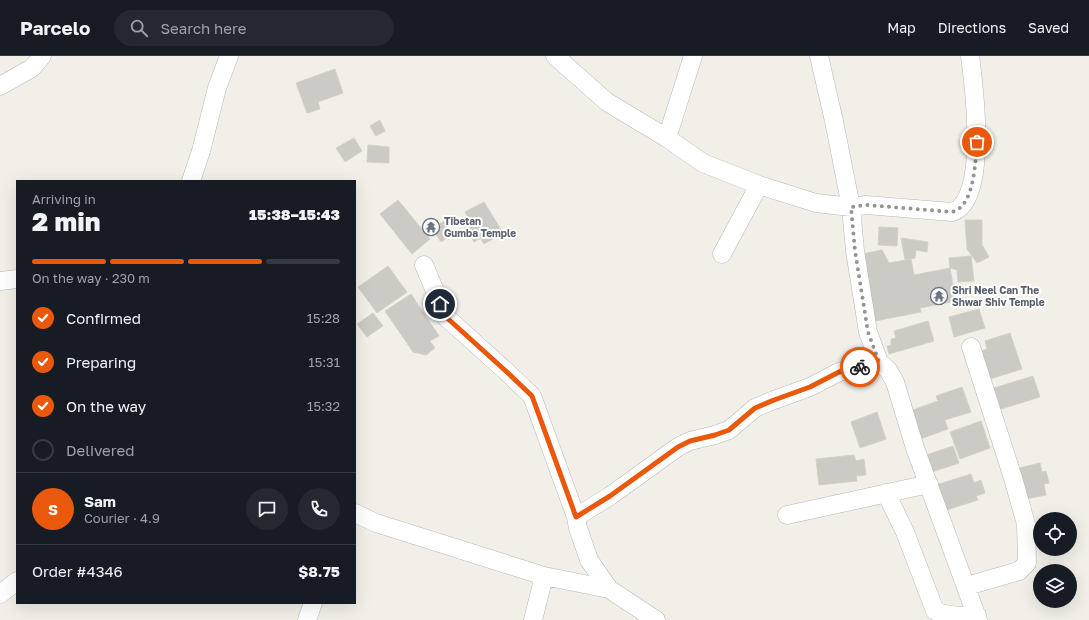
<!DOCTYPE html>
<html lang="en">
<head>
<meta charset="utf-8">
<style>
	body { margin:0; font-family:"Golos Text",sans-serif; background:#242831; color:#f1f3f6; height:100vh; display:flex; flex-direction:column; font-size:15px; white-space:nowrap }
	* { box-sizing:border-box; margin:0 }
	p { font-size:13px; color:#9ea1a6 }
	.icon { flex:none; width:22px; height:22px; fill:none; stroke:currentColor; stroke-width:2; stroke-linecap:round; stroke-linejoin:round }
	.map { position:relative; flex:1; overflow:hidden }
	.side { position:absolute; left:16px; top:124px; width:340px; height:424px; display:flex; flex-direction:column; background:#171b24; border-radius:0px; box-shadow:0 4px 16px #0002 }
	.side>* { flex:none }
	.tools { position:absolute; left:1033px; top:456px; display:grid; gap:8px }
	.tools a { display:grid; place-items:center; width:44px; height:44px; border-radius:50%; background:#171b24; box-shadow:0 4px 16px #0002; font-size:20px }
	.pin { position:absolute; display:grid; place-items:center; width:34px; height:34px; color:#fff; margin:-17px; border:2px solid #fff; border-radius:50%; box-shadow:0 1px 4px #0007 }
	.courier { position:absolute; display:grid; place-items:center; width:40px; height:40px; margin:-20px; border:3px solid #ea580c; border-radius:50%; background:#fff; color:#222; box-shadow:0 1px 5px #0007 }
	.headline em { font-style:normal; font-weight:800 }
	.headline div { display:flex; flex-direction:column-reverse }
	.headline { display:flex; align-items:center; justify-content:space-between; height:68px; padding:0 16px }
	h1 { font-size:26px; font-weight:800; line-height:30px }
	.bar { display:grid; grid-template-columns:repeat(4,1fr); gap:6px 4px; align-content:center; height:48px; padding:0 16px }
	.bar i { height:5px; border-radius:3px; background:#363941 }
	.bar .selected { background:#ea580c }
	.bar p { grid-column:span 4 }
	.line { display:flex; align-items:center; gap:10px; padding:0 16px; border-top:1px solid #363941 }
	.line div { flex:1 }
	.round { display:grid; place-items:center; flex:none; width:42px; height:42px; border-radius:21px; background:#242831 }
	ol { padding:0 16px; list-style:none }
	li { display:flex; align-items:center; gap:12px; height:44px }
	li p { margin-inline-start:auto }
	li .icon { padding:4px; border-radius:50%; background:#ea580c; color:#fff; stroke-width:4 }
	li:last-child { color:#9ea1a6 }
	li i { width:22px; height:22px; border:2px solid #363941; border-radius:50% }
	header { display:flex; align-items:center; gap:24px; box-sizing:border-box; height:56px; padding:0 20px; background:#171b24; border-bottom:1px solid #363941 }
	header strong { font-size:19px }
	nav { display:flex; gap:22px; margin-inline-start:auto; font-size:14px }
	.search { width:280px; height:36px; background:#242831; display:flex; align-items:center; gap:10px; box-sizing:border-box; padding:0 14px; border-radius:22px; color:#9ea1a6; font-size:15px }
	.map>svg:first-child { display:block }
</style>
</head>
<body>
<header>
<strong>Parcelo</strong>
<div class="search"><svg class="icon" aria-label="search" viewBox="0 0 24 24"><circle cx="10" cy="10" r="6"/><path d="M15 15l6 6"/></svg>Search here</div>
<nav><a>Map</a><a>Directions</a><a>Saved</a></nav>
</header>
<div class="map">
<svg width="1089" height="564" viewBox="0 0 1089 564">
	<rect width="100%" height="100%" fill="#f1efe8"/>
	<path fill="#cccac5" stroke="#d6d1c6" d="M335 13 343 37 318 46 320 53 307 57 296 27Z
		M380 64 385 75 376 80 370 70Z
		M354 82 362 95 345 106 336 92Z
		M368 89 389 91V107L367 106Z
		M398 144 430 183 412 198 380 158Z
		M484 146 503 177 484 188 465 156Z
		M467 160 481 182 474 186 461 164Z
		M965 164H982V189L989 201 977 207 967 193Z
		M444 165 453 178 441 186 432 173Z
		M879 171 898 172 897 190 878 189Z
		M901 182 928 186 927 196 916 194 915 202 905 204Z
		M882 194 889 207 911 203 914 219 950 212 956 245 920 252 921 256 870 266 862 198Z
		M971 200 974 225 958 226 957 214 950 212 949 202Z
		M388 210 407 236 377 257 358 231Z
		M411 238 439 280 430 285 435 292 426 299 413 296 385 255Z
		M979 253 985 272 954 281 949 261Z
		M373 257 383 270 367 281 357 268Z
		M928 265 934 285 889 298 887 290 891 289V283L896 282 894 275Z
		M1010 277 1022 313 987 324 977 296 987 293 985 285Z
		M1033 320 1040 341 998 354 991 333Z
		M962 331 971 356 945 364 948 373 920 383 910 355 938 345 936 340Z
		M877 356 886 383 860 392 851 366Z
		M981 365 990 392 960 403 950 376Z
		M953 390 959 407 932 416 926 399Z
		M854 399 856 405 864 403 866 419 856 420 857 425 819 429 816 403Z
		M1040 407 1042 416 1046 415 1049 427 1044 428 1046 439 1026 443 1019 412Z
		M971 418 974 427 981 424 985 437 976 440 978 444 944 455 936 429Z"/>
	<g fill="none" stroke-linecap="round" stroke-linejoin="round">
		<g stroke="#b5b8bc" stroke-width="19">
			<path id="street" d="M555 0 607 46 667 82 703 107 759 129 816 147 851 151 866 149 952 156C989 146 974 30 970 0
				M819 0 834 65 851 151 855 195 868 276 879 306 888 314 895 326 915 392 978 564
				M0 30 32 12 42 0
				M667 82 693 0
				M191 125 201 95 217 32 229 0
				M722 198 759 129
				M424 209 446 261 508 317 532 340 576 461 578 472 589 504 609 533 656 564
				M0 225 17 223
				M886 437 905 476 935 555C949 561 962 560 977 559
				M355 457 376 467 544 520 609 533
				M787 459 929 428
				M576 461 610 440 678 391 690 385 715 379 729 374 755 352 774 344 810 331 839 316 879 306
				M967 530 1019 515 1027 507 1026 468 1013 422 971 291
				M0 538 17 525
				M307 564 313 547
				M533 564 544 520"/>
		</g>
		<use href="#street" stroke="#fff" stroke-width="18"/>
	</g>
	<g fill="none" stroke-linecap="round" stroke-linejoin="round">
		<path stroke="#929495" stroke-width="4" stroke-dasharray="0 7.2" d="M860 311 879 306 868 276 855 195 851 151 866 149 952 156C975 150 975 106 977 86"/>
		<path stroke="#ea580c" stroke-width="5" d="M440 248 446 261 508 317 532 340 576 461 610 440 678 391 690 385 715 379 729 374 755 352 774 344 810 331 839 316 860 311"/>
	</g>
	<defs>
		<g id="temple-ring" transform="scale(0.9)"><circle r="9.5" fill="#fff" stroke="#6b7280" stroke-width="1.5"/><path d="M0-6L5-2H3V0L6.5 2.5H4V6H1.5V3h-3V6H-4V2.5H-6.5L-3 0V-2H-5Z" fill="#6b7280"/></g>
	</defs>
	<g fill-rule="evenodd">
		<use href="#temple-ring" x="431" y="171"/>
		<use href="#temple-ring" x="939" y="240"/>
	</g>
	<g text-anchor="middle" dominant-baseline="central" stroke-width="4" stroke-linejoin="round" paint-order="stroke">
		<g font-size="10" font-weight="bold" fill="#5b616d" stroke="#fff" text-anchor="start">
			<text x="444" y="165">Tibetan<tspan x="444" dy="12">Gumba Temple</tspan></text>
			<text x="952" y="234">Shri Neel Can The<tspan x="952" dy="12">Shwar Shiv Temple</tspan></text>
		</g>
	</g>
</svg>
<div class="tools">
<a><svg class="icon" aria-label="locate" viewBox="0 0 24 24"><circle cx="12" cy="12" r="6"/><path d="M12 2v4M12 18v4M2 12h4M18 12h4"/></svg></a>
<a><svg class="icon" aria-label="layers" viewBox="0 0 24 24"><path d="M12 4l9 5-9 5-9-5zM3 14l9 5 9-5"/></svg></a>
</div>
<div class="pin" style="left:977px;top:86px;background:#ea580c"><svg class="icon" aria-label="bag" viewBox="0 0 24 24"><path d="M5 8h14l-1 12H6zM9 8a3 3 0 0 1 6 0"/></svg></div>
<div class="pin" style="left:440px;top:248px;background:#1f2937"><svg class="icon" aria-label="home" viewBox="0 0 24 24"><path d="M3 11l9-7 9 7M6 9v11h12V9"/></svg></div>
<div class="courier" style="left:860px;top:311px"><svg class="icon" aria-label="bike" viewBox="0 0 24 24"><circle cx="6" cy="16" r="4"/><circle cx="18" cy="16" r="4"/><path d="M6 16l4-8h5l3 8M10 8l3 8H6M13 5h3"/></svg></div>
<section class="side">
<div class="headline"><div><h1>2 min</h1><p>Arriving in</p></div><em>15:38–15:43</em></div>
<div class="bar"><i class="selected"></i><i class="selected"></i><i class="selected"></i><i></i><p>On the way · 230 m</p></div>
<ol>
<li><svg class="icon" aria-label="check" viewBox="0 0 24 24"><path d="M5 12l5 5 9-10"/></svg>Confirmed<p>15:28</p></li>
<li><svg class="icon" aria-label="check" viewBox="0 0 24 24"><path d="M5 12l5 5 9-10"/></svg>Preparing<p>15:31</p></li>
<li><svg class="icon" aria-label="check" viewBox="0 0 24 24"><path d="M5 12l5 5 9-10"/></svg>On the way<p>15:32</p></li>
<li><i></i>Delivered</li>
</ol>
<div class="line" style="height:72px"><b class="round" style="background:#ea580c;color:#fff">S</b><div><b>Sam</b><p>Courier · 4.9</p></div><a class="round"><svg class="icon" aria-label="chat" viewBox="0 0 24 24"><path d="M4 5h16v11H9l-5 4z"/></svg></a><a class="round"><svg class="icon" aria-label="phone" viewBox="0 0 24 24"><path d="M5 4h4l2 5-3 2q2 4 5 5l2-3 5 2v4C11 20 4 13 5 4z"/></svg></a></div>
<div class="line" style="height:52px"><div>Order #4346</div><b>$8.75</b></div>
</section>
</div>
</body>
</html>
